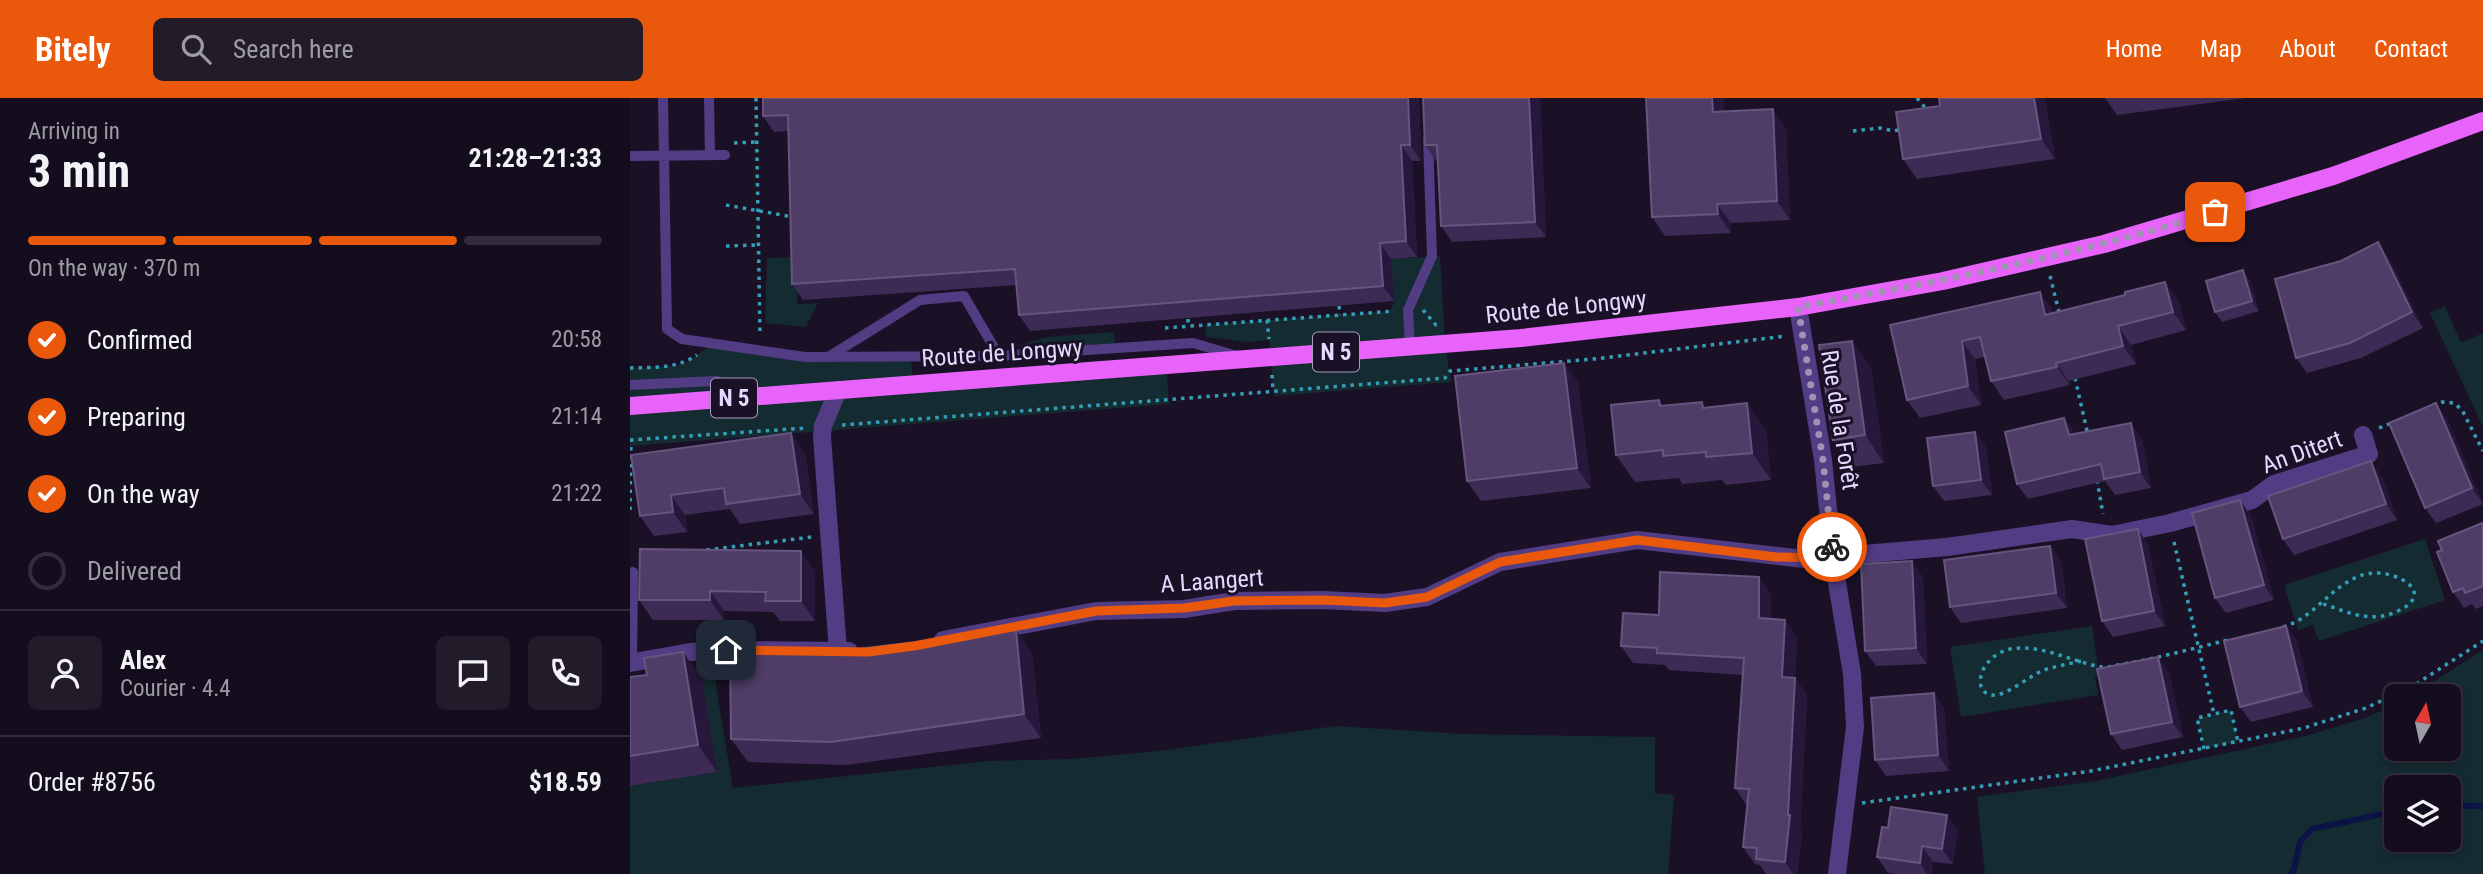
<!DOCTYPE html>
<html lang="en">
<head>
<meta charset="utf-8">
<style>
	body { margin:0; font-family:"Roboto Condensed",sans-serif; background:#211b2a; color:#f1f3f6; height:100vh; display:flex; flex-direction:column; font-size:26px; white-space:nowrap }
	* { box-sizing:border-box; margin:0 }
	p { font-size:23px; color:#9d9ca4 }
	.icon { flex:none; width:38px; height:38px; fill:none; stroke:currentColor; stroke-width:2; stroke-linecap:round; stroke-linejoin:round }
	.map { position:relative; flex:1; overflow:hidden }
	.panel { display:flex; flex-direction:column; background:#140d1d; width:630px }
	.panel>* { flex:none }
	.needle { width:46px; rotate:9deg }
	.buttons { position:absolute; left:1754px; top:586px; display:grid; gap:14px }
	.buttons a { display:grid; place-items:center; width:77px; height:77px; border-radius:10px; background:#140d1d; box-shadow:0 4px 10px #0003,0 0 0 2px #332d3b; font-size:35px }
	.pin { position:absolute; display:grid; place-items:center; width:60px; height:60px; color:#fff; margin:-30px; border-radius:14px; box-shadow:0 4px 10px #0006 }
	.courier { position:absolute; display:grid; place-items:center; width:70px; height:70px; margin:-35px; border:5px solid #ea580c; border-radius:50%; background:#fff; color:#222; box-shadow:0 2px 9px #0007 }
	.summary em { font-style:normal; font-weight:700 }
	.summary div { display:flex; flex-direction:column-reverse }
	.summary { display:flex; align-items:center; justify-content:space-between; height:119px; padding:0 28px }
	h1 { font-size:46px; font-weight:700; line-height:52px }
	.bar { display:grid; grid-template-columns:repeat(4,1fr); gap:10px 7px; align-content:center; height:84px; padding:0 28px }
	.bar i { height:9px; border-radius:5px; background:#332d3b }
	.bar .current { background:#ea580c }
	.bar p { grid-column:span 4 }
	.line { display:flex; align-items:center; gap:18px; padding:0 28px; border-top:2px solid #332d3b }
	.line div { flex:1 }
	.round { display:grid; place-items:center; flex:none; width:74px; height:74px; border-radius:10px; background:#211b2a }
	ol { padding:0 28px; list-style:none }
	li { display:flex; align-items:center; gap:21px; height:77px }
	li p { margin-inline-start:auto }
	li .icon { padding:7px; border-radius:50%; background:#ea580c; color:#fff; stroke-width:4 }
	li:last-child { color:#9d9ca4 }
	li i { width:38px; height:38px; border:4px solid #332d3b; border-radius:50% }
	header { display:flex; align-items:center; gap:42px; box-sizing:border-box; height:98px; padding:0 35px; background:#ea580c; color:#fff }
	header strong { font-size:33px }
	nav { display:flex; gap:38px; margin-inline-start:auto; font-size:24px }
	.search { width:490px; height:63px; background:#211b2a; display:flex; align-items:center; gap:18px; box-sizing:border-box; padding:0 24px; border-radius:10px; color:#9d9ca4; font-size:26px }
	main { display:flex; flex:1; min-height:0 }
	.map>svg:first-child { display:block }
</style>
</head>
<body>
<header>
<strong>Bitely</strong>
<div class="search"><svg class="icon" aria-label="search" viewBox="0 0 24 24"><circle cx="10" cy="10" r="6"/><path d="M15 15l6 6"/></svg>Search here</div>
<nav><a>Home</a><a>Map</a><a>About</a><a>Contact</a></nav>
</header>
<main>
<section class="panel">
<div class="summary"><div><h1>3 min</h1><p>Arriving in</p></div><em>21:28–21:33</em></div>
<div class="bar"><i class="current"></i><i class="current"></i><i class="current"></i><i></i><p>On the way · 370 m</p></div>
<ol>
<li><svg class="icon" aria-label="check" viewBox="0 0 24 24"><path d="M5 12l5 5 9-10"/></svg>Confirmed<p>20:58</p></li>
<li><svg class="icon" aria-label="check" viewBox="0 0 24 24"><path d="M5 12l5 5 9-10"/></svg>Preparing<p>21:14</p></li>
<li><svg class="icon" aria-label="check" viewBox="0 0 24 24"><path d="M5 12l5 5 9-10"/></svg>On the way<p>21:22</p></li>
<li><i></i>Delivered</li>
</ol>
<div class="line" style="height:126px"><a class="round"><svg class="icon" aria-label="person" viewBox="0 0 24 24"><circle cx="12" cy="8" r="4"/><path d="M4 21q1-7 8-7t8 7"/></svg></a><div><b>Alex</b><p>Courier · 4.4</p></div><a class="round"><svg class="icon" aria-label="chat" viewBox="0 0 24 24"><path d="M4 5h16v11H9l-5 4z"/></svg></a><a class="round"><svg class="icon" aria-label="phone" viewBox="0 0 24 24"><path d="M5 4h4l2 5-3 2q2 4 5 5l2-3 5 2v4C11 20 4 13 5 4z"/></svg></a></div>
<div class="line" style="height:91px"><div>Order #8756</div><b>$18.59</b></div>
</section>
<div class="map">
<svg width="1853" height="776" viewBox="0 0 1853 776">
	<rect width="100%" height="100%" fill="#1a1127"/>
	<path fill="#142b31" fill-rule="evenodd" d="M810 158 815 245 821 284 644 298 639 242 618 244 576 239 575 227 760 213 764 203 761 161Z
		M170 159 167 206 188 205 176 229 135 225 137 160Z
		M1815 208 1831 245 1853 235V329L1800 215Z
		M484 234 485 245 392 252 391 246 418 239Z
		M83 246 175 259H281L283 286 536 267 539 306 0 348V270L44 268 55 265Z
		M1795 441 1815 502 1689 543 1683 527 1668 532 1654 487Z
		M1462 528 1469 577 1465 579 1468 597 1331 619 1320 549Z
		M1853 552V776H1355L1347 699 1465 683 1676 638 1735 620 1766 606V651H1818V598H1781ZM1766 690H1818V742H1766Z
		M83 570 103 690 358 663 442 661 529 653 705 628 833 636 1025 639V695L1044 697 1038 776H0V688L87 674 72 581Z
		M1601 612 1608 644 1574 651 1567 620Z"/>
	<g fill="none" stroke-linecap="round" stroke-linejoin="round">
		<path stroke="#0c1345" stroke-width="6" d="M1818 708H1853
			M1661 776 1664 771 1670 744 1682 731 1766 713"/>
		<path stroke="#349eb6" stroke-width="3.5" stroke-dasharray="3.5 5" stroke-linecap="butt" d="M126 0 130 237
			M1287 0 1297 12
			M1223 33 1250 30 1264 33 1272 31
			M104 45 126 44
			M96 107 163 119
			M96 148 128 147
			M1420 178 1430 218
			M709 208 710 217
			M793 212 806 227H808
			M558 221V228
			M637 222 639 241
			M535 230 764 213
			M0 270C24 269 46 271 67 257
			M642 277 643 293
			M1445 280 1458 337
			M1803 307 1812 304 1824 305 1832 312 1853 353
			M212 327 815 280 820 273 964 261 1156 238
			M1749 330 1764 324
			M0 342 176 330
			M1467 382 1473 416
			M0 412 1 342
			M1544 444 1584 616
			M68 453 182 439
			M1653 529C1687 520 1707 477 1744 475 1769 474 1806 495 1768 513 1742 526 1716 514 1691 505
			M1451 563C1439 566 1426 568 1414 572 1400 577 1376 599 1362 597 1346 595 1349 576 1356 567 1383 530 1438 564 1472 569 1480 570 1490 566 1499 565 1532 559 1565 550 1598 542
			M1574 651 1567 620 1601 612 1608 644
			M1232 705 1461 673 1674 630 1736 610 1783 588 1853 543"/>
		<path stroke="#523d85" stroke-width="10" d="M33 0 37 231 52 241 175 259 369 258 563 245 607 258
			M79 0 80 57
			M0 58 95 57
			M780 248 778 212 802 158 798 41
			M200 258 290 202 334 198 369 258
			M0 287 87 283 111 297
			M2 565 3 474"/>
		<path stroke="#523d85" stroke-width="18" d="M1168 209 1193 362 1203 460 1222 576 1225 629 1207 776
			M208 292 193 328 192 339 208 553
			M313 542 466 513 554 511 604 503 693 502 755 505 797 499 870 464 1007 442 1174 461 1317 449 1442 431 1482 437 1540 425 1622 402 1644 386 1739 356 1733 337
			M0 565 60 554 96 552 219 553"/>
		<path stroke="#e763fa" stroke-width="18" d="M0 308 891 240 1168 209 1313 183 1474 146 1703 78 1853 23"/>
	</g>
	<path fill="#3d2a55" d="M133 0H789L791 63H782L787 159 761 161 764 203 400 233 389 217 386 187 173 202 162 186 158 33 144 34 133 18Z
		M910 0 916 139 822 144 811 128 808 63H806L795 47Z
		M1309 0H1415L1425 61 1287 81 1273 61 1310 8Z
		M1475 0H1616L1487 17Z
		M1095 13 1156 30 1160 122 1101 125V135L1035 138 1022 119Z
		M1759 160 1793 230 1731 260 1677 275 1666 260Z
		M1613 172 1620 183 1629 213 1592 224 1585 214Z
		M1548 202 1556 232 1501 247 1506 266 1439 283 1440 287 1374 302 1361 283 1355 259 1345 261 1351 307 1290 320 1277 302 1260 227 1423 212V215Z
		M1222 243 1241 270 1254 365 1222 369 1203 342Z
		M934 265 948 285 961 390 851 403 837 383Z
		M1029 302 1033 308 1076 309 1117 305 1136 333 1141 382 1096 387 1092 382 1052 386 1049 380 1005 384 986 357Z
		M1817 321 1853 406 1806 425 1795 410Z
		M1445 336 1512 341 1521 390 1485 397 1475 383 1398 401 1387 386Z
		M1356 349 1362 397 1314 403 1303 388Z
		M175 355 184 416 110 426 100 411 55 417 57 434 24 438 10 418 1 357Z
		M1752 379 1767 422 1664 457 1653 441Z
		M1610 402 1621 418 1644 502 1596 515 1585 500Z
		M1853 427V508L1846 511 1842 506 1834 510 1823 494 1812 452Z
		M1518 447 1535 528 1483 539 1472 523Z
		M1420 448 1431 463 1437 510 1331 525 1320 509Z
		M185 473V523H150L143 514 94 513V522H23L9 502Z
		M1293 479 1297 566 1246 568 1235 553Z
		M1141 496V521L1167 539 1165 580 1177 597 1170 732 1172 734 1167 776H1136L1130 767 1125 766 1113 749 1117 708 1105 690 1113 577 1039 572 1035 567 1003 565 991 548 1029 517Z
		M1656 528 1667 543 1683 609 1621 624 1610 609Z
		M386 532 402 556 411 640 217 667 118 664 101 641 211 553Z
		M53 554 72 581 87 674 0 688V579L17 577Z
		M1539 575 1553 639 1492 652 1481 636Z
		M1304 595 1314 611 1319 673 1256 678 1245 662Z
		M1258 730 1328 732 1323 766 1303 764 1301 776H1267L1258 775 1247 759Z"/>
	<path fill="#27183b" d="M778 0H789L791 63 780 47Z
		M899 0H910L916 139 905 124Z
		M1082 0H1094L1096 33 1083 14Z
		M1404 0H1415L1425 61 1411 41Z
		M1143 11 1156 30 1160 122 1147 103Z
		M771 47 782 63 787 159 776 143Z
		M1087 106 1101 125V135L1088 116Z
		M1748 144 1759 160 1793 230 1782 214Z
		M750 145 761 161 764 203 753 188Z
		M1613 172 1620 183 1629 213 1622 203Z
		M1535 184 1548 202 1556 232 1543 214Z
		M1410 194 1423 212 1428 236 1415 217Z
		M1488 228 1501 247 1506 266 1493 248Z
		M1222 243 1241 270 1254 365 1235 337Z
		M1332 243 1345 261 1351 307 1338 288Z
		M934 265 948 285 961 390 947 370Z
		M1426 265 1439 283 1440 287 1427 269Z
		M1117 305 1136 333 1141 382 1122 355Z
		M1806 305 1817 321 1853 406 1842 390Z
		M1434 320 1445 335 1450 353 1439 337Z
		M1501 325 1512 341 1521 390 1510 374Z
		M1345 334 1356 349 1362 397 1351 382Z
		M161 335 175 355 184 416 170 396Z
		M1741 363 1752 379 1767 422 1756 406Z
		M41 397 55 417 57 434 43 414Z
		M1610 402 1621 418 1644 502 1634 487Z
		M1508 431 1518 447 1535 528 1524 513Z
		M1420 448 1431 463 1437 510 1426 495Z
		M171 453 185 473V523L171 503Z
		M1282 463 1293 479 1297 566 1286 550Z
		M1129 479 1141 496V538L1129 520Z
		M80 493 94 513V522L80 502Z
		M1155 522 1167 539 1164 596 1152 579Z
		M1656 528 1667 543 1683 609 1672 593Z
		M386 532 402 556 411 640 394 616Z
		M53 554 72 581 87 674 68 647Z
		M1528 559 1539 575 1553 639 1542 624Z
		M1165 580 1177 597 1170 732 1172 734 1167 776H1163L1155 764Z
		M1304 595 1314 611 1319 673 1308 657Z
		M1317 717 1328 732 1323 766 1312 751Z
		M1292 748 1303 764 1301 776H1297L1290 765Z"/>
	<path fill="#4f3d67" stroke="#67557f" stroke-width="2" d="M133 0H778L780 47H771L776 143 750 145 753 188 389 217 385 171 162 186 158 17 133 18Z
		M793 0H899L905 124 811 128 807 47H795Z
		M1016 0H1082L1083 14 1143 11 1147 103 1087 106 1088 116 1022 119Z
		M1309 0H1404L1411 41 1273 61 1266 14 1310 8Z
		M1748 144 1782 214 1720 245 1666 260 1645 181 1711 163Z
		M1613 172 1622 203 1585 214 1576 183Z
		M1535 184 1543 214 1488 228 1493 248 1426 265 1427 269 1361 283 1350 239 1332 243 1338 288 1277 302 1260 227 1410 194 1415 217 1495 197V194Z
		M1222 243 1235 337 1203 342 1189 247Z
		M934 265 947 370 837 383 825 278Z
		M1029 302 1030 308 1072 304 1073 310 1117 305 1122 355 1076 359V354L1033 358V352L986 357 981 307Z
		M1806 305 1842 390 1795 410 1759 325Z
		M1434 320 1439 337 1501 325 1510 374 1474 381 1471 366 1387 386 1375 334Z
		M1345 334 1351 382 1303 388 1297 340Z
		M161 335 170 396 96 406 94 390 41 397 43 414 10 418 1 357Z
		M1741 363 1756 406 1653 441 1638 398Z
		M1610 402 1634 487 1585 500 1562 415Z
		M1852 425 1853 428V488L1835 495 1833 490 1823 494 1807 454 1812 452 1808 443Z
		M1508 431 1524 513 1472 523 1455 441Z
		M1420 448 1426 495 1320 509 1314 462Z
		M10 451 171 453V503H135L136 494 80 493V502H9Z
		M1282 463 1286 550 1235 553 1231 466Z
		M1030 474 1129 479V520L1155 522 1152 579 1165 580 1158 717H1160L1155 764 1126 761 1127 750 1113 749 1119 691 1105 690 1114 560 1027 555V550L991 548 993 515 1029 517Z
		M1656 528 1672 593 1610 609 1594 543Z
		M386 532 394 616 201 644 101 641 100 555 211 553Z
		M53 554 68 647 0 658V579L17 577 14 560Z
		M1528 559 1542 624 1481 636 1467 571Z
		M1304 595 1308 657 1245 662 1241 600Z
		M1261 709 1317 717 1312 751 1292 748 1290 765 1247 759 1252 729 1258 730Z"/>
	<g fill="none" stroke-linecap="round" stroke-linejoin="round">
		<path stroke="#9f92b3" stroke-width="7" stroke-dasharray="0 12.6" d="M1202 449 1193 362 1168 209C1309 184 1449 156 1585 114"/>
		<path stroke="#ea580c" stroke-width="9" d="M96 552 238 554 284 548 466 513 554 510 604 503 693 502 755 505 797 499 870 464 1007 442 1146 459 1203 460 1202 449"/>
	</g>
	<g text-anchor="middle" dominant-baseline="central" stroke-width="6" stroke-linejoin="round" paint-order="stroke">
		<g fill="#1a1127" stroke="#a99cbe" stroke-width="2">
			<rect x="683" y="234.5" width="46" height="39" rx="5"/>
			<rect x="81" y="280.5" width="46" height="39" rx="5"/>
		</g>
		<g font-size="23" font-weight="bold" fill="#e6d8fe">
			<text x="706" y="254">N 5</text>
			<text x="104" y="300">N 5</text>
		</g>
		<g font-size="24" fill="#e6d8fe" stroke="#1a1127">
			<text transform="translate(936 209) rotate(-6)">Route de Longwy</text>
			<text transform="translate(372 255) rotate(-4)">Route de Longwy</text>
			<text transform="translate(1210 322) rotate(81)">Rue de la Forêt</text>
			<text transform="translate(1672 354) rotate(-20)">An Ditert</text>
			<text transform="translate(582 483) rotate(-4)">A Laangert</text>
		</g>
	</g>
</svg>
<div class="buttons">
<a><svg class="needle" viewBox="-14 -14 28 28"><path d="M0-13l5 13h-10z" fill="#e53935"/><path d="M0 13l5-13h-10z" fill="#9d9ca4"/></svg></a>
<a><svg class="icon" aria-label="layers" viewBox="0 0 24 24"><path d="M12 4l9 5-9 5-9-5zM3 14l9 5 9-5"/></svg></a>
</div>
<div class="pin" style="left:1585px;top:114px;background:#ea580c"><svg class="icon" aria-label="bag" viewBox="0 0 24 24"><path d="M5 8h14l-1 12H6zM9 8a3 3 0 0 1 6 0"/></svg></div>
<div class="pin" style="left:96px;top:552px;background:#1f2937"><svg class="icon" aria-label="home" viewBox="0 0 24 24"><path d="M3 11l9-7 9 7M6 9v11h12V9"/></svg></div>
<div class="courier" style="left:1202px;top:449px"><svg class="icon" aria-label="bike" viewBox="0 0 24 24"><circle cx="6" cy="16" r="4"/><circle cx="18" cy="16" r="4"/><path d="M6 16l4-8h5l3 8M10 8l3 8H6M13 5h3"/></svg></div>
</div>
</main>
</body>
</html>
